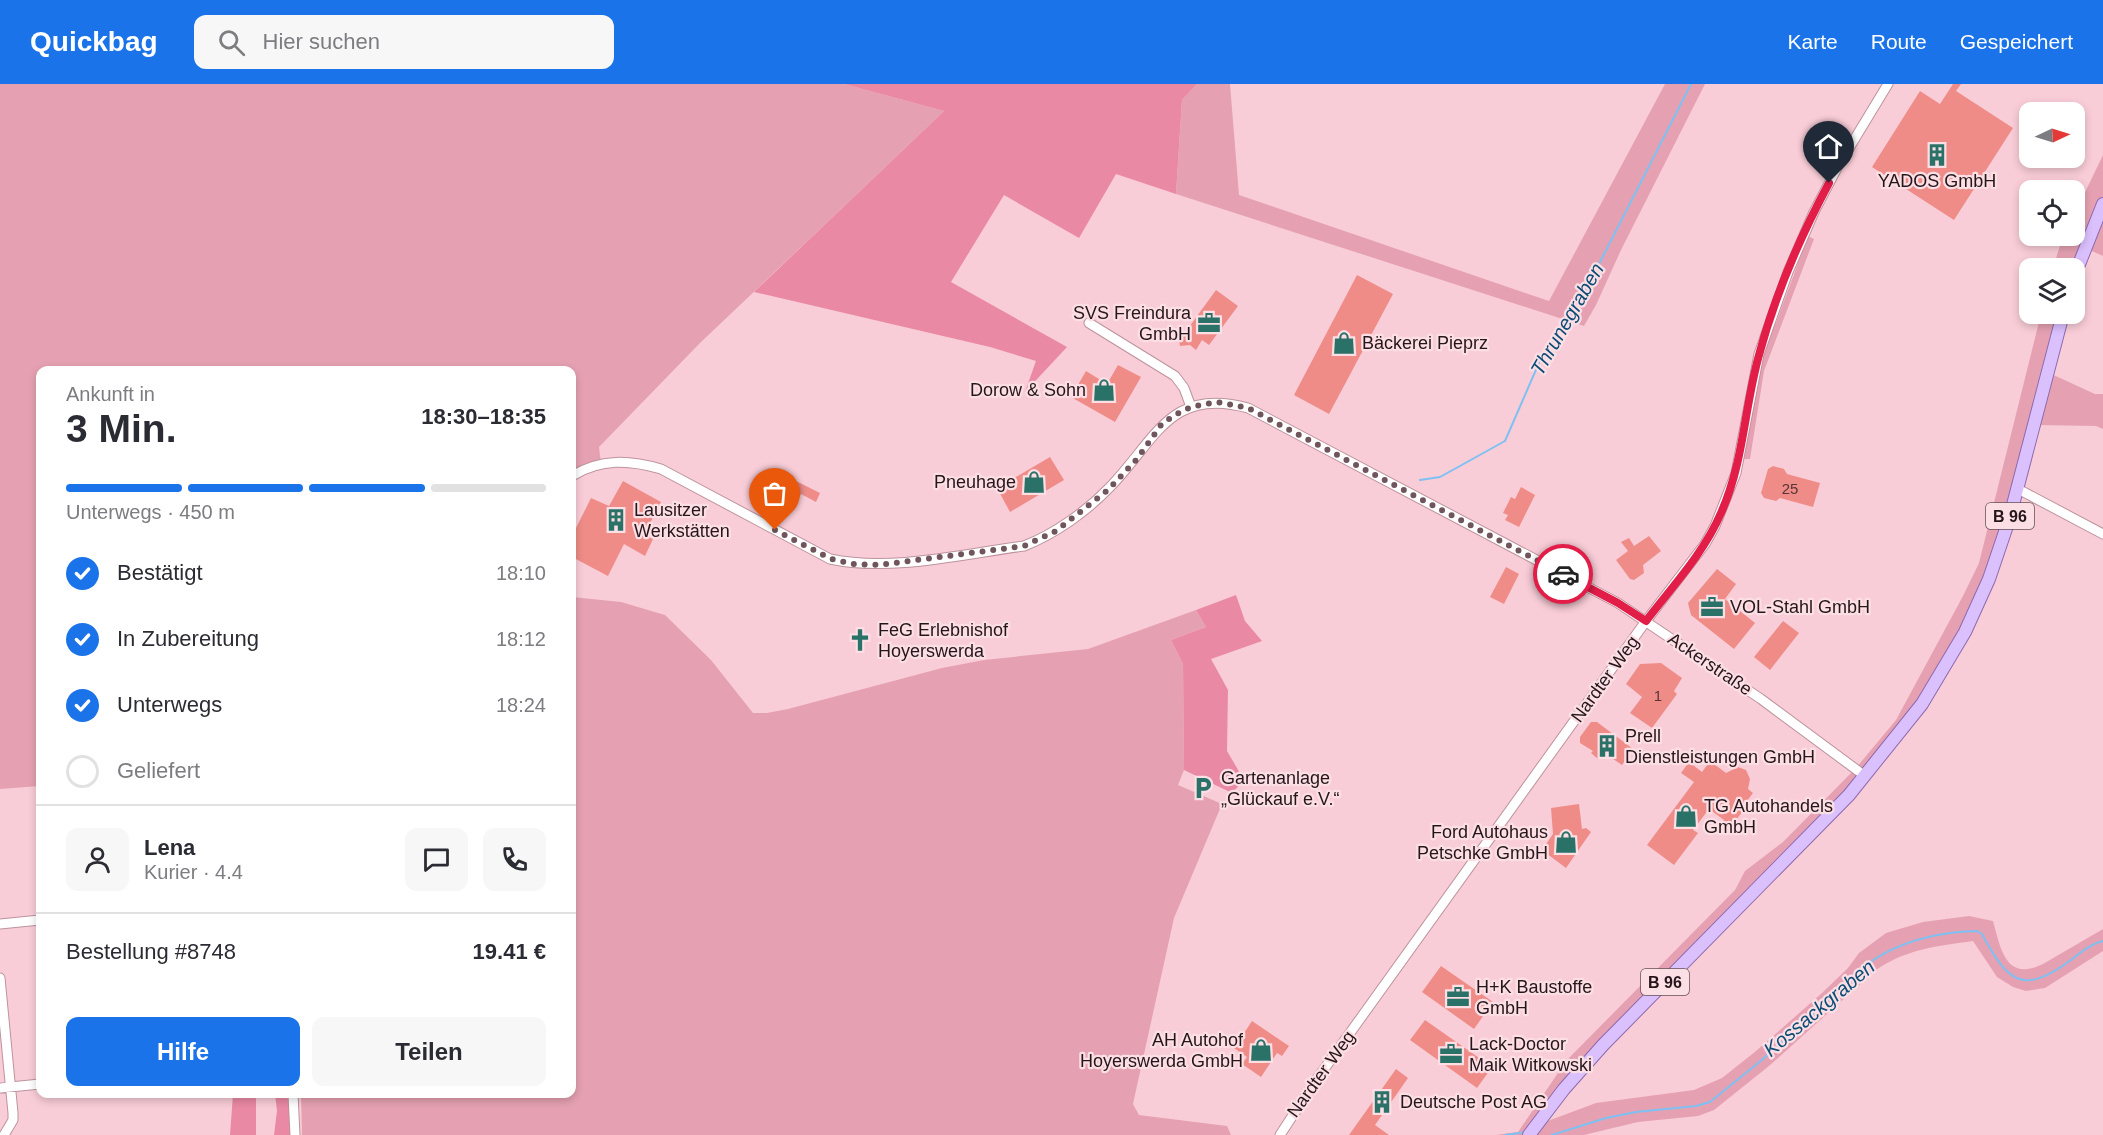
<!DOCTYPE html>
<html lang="de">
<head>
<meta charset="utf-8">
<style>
	body { margin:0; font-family:Arial,sans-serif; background:#f7f7f7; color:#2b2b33; height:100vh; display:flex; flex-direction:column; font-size:22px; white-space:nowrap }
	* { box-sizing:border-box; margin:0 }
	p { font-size:20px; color:#7c7c81 }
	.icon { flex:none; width:33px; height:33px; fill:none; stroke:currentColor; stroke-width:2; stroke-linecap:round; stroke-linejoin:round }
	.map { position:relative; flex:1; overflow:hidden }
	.drawer { position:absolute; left:36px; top:282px; width:540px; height:732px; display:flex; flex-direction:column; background:#fff; border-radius:12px; box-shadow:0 3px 9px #0003 }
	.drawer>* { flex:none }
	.needle { width:39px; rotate:86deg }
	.tools { position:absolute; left:2019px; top:18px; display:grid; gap:12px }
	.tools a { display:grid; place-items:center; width:66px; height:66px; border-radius:12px; background:#fff; box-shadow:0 3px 9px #0003; font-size:30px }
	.pin { position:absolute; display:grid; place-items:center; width:51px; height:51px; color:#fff; margin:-62px -26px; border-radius:50% 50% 50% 0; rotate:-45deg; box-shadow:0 0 6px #0007 }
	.pin .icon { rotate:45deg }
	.courier { position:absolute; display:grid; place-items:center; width:60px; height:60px; margin:-30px; border:4px solid #e11d48; border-radius:50%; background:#fff; color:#222; box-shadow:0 2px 8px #0007 }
	.overview em { font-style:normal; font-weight:700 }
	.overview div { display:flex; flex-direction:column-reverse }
	.overview { display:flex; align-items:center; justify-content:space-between; height:102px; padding:0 30px }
	h1 { font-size:39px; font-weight:700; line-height:45px }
	.bar { display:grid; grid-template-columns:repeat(4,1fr); gap:9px 6px; align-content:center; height:72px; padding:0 30px }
	.bar i { height:8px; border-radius:4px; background:#e1e1e2 }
	.bar .active { background:#1a73e8 }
	.bar p { grid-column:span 4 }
	.line { display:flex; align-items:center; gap:15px; padding:0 30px; border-top:2px solid #e1e1e2 }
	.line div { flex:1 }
	.round { display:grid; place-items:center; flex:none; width:63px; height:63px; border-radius:12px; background:#f7f7f7 }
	ol { padding:0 30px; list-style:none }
	li { display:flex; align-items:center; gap:18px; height:66px }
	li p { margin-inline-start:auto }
	li .icon { padding:6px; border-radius:50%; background:#1a73e8; color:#fff; stroke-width:4 }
	li:last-child { color:#7c7c81 }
	li i { width:33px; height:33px; border:3px solid #e1e1e2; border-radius:50% }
	.action { display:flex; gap:12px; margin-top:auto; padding:12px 30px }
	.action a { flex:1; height:69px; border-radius:12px; background:#1a73e8; color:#fff; font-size:24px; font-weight:700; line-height:69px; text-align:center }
	.action a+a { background:#f7f7f7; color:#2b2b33 }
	header { display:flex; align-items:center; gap:36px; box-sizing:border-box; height:84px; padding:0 30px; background:#1a73e8; color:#fff }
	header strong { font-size:28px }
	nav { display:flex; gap:33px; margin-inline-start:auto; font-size:21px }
	.search { width:420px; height:54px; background:#f7f7f7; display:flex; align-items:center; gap:15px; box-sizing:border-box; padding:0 21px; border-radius:12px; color:#7c7c81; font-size:22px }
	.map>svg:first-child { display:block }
</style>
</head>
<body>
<header>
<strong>Quickbag</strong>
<div class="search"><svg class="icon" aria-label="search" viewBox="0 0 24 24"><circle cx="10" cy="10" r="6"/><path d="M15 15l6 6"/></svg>Hier suchen</div>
<nav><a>Karte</a><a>Route</a><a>Gespeichert</a></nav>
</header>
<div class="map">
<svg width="2103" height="1051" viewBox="0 0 2103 1051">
	<rect width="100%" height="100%" fill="#f9cdd7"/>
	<path fill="#e5a1b2" d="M0 0H844L944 27 700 259 599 363 601 380 572 392V286H40V702L0 705Z
		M1197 0H1230L1239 111 1549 217 1665 0H1705L1621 166 1596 221 1584 242 1176 110 1182 16Z
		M2103 71V172L2085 164 2074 184H2053L2063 152H2074L2075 129Z
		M1808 152 1814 155 1764 287 1750 375H1744C1748 344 1758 262 1776 239Z
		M2041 230H2062L2047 288 2095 310H2103V345L2096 342 2034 341 2024 382 1964 547 1883 670 1603 961 1537 1041 1596 1019 1694 1006 1722 994 1756 967 1822 909 1848 884 1859 869 1886 849 1923 838 1969 832 1993 837C2001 866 2006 898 2043 880L2103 845V867L2045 904 2026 907 2013 903 1997 893 1973 857C1938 862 1906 865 1876 886L1769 982 1714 1026 1698 1032 1638 1038 1584 1051H1496L1518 1048 1566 977 1735 806 1745 787 1783 758 1856 684 1896 636 1963 512 1979 479Z
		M572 513 621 518 665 531 711 576 753 629H767L788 625 942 584 984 576 1088 565 1196 526 1206 543 1171 556 1183 580 1184 686 1178 701 1222 720 1174 834 1133 1020 1139 1031 1227 1042 1231 1051H302L301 1010H572Z"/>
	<path fill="#ea89a4" d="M844 0H1197L1182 16 1176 110 1116 90 1079 154 1004 111 951 198 1067 263 1025 308 1036 277 990 263 754 208 944 27Z
		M1236 511 1245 537 1262 557 1211 575 1228 606 1227 667 1244 696 1232 709 1184 686 1183 580 1171 556 1206 543 1196 526Z
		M233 1010H249L256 1014V1051H230Z
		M275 1010H292L294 1051H274L277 1027Z"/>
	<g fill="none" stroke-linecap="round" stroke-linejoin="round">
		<path stroke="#7fc0f2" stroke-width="2" d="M1420 396 1440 393 1505 357 1542 272 1575 227 1691 0
			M1505 1051 1526 1048
			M1552 1051 1606 1034 1636 1028 1696 1022 1710 1018 1763 975 1870 878C1901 857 1939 848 1977 847L1982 850C2008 898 2022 912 2071 876 2081 868 2091 860 2103 857"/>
	</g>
	<path fill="#ef8c88" d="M1953 0H1961L1956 7 2013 44 1954 136 1872 83 1920 7 1940 20Z
		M1357 191 1393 210 1329 330 1294 311Z
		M1216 206 1238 222 1209 261 1202 256 1196 266 1190 261 1180 262 1179 257Z
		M1118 281 1141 293 1115 338 1071 313 1086 287 1107 300Z
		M1050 373 1064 396 1010 428 997 404Z
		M1773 382 1784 385 1787 390 1820 399 1813 423 1780 414 1776 417 1764 414 1761 409 1768 385Z
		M794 396 820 409 816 418 801 410 795 422 773 411 777 403 788 408Z
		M623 397 661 418 644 451 653 455 645 472 624 460 608 492 572 473V452L591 414 609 422Z
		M1521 403 1535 411 1519 443 1505 436 1508 431 1503 429 1511 413 1515 415Z
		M1649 452 1661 467 1643 481 1644 489 1634 496 1630 495 1616 476 1628 467 1621 458 1629 454 1634 462Z
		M1506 483 1519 490 1504 520 1490 513Z
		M1717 485 1736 500 1725 515 1755 539 1734 565 1691 531 1688 519Z
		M1783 537 1799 549 1770 586 1754 573Z
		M1661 579 1682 594 1674 607 1677 610 1652 644 1630 629 1642 613 1626 600 1640 580Z
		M1591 638H1597L1633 665 1622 681 1603 668 1598 675 1591 669 1593 667 1580 659V653Z
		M1710 677 1726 689 1738 683 1746 686 1750 695 1748 705 1753 709 1741 725 1743 727 1728 746 1721 740 1724 736 1709 725 1693 746 1698 749 1674 781 1647 761 1694 698 1681 689 1689 678 1702 688Z
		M1579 720 1582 745 1586 744 1591 748 1566 784 1542 766 1553 750 1551 724Z
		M1441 882 1493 918 1474 945 1422 908Z
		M1425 936 1492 983 1477 1004 1410 956Z
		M1252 937 1289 962 1282 972 1277 969 1261 993 1242 980 1247 973 1234 964Z
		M1396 985 1408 994 1375 1041 1389 1051H1349Z"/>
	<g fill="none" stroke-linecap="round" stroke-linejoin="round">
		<g stroke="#bd939d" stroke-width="11">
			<path id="minor" d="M1089 239 1175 292 1184 304 1191 323
				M572 392C601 374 630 376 661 385L830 475C891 488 963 470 1024 462 1055 450 1087 427 1110 403 1155 357 1170 302 1248 324L1618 519 1761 615 1865 692
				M2018 405 2103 450
				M0 840 40 836
				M0 894 13 1029V1036L4 1051
				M0 1004 40 1000
				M293 1010 295 1051
				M1280 1051 1314 999 1646 537 1705 460 1715 442 1736 389 1759 270 1788 188 1814 128 1837 84 1888 0"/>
		</g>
		<g stroke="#8c69ae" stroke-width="14">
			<path id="major" d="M2074 193 2103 120
				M1529 1051 1564 1005 1603 961 1849 711 1922 620 1965 548 1989 495 2009 436 2063 230"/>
		</g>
		<use href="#minor" stroke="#fff" stroke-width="9"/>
		<use href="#major" stroke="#dbc0fe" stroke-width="12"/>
	</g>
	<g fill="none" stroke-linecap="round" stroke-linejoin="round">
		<path stroke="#70565c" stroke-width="6" stroke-dasharray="0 10.8" d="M775 446 831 475 854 480 879 481 1024 462 1056 447 1108 406 1137 375 1161 341 1173 332 1191 323 1217 318 1248 324 1563 490"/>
		<path stroke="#e11d48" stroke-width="8" d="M1563 490 1618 519 1646 537C1672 503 1704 469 1721 429 1744 378 1744 324 1759 271 1775 211 1800 153 1829 99"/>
	</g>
	<defs>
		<g id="building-bare" transform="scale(1.8)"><path d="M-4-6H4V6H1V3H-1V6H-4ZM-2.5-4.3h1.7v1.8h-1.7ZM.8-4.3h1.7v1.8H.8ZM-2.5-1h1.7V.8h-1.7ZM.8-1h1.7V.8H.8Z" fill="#2a7167" stroke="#fbdfe5" stroke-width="2.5" paint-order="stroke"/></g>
		<g id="office-bare" transform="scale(1.8)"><path d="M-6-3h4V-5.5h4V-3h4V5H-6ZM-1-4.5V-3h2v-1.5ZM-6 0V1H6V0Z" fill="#2a7167" stroke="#fbdfe5" stroke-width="2.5" paint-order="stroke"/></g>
		<g id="shop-bare" transform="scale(1.8)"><path d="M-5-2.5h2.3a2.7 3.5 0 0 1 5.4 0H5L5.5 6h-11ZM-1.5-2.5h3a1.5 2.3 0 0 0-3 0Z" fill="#2a7167" stroke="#fbdfe5" stroke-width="2.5" paint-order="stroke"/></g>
		<g id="church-bare" transform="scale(1.8)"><path d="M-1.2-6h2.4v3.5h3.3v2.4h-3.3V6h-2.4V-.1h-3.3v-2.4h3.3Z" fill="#2a7167" stroke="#fbdfe5" stroke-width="2.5" paint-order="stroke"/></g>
		<g id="parking-bare" transform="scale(1.8)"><path d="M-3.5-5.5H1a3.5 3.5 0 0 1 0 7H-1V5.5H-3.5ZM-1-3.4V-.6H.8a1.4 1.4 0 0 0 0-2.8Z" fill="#2a7167" stroke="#fbdfe5" stroke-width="2.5" paint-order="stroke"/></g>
	</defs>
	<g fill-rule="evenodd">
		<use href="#building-bare" x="1937" y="71"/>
		<use href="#office-bare" x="1209" y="239"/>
		<use href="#shop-bare" x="1344" y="259"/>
		<use href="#shop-bare" x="1104" y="306"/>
		<use href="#shop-bare" x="1034" y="398"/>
		<use href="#building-bare" x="616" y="436"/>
		<use href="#office-bare" x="1712" y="523"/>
		<use href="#church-bare" x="860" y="556"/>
		<use href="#building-bare" x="1607" y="662"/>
		<use href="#parking-bare" x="1203" y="704"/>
		<use href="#shop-bare" x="1686" y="732"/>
		<use href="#shop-bare" x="1566" y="758"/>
		<use href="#office-bare" x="1458" y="913"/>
		<use href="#shop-bare" x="1261" y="966"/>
		<use href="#office-bare" x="1451" y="970"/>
		<use href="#building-bare" x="1382" y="1018"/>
	</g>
	<g text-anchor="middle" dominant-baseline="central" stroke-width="4.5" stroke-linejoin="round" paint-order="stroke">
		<g font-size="15" fill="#583436">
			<text x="1790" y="404">25</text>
			<text x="1658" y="611">1</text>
		</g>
		<g fill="#fbdfe5" stroke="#665257" stroke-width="1.5">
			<rect x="1986" y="419" width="48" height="26" rx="4.5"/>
			<rect x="1641" y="885" width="48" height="26" rx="4.5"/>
		</g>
		<g font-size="16" font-weight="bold" fill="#26161a">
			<text x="2010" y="432">B 96</text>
			<text x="1665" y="898">B 96</text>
		</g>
		<g font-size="18" fill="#26161a" stroke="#fbdfe5" text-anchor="start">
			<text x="1937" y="97" text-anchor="middle">YADOS GmbH</text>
			<text x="1191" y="229" text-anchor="end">SVS Freindura<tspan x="1191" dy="21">GmbH</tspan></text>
			<text x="1362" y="259">Bäckerei Pieprz</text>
			<text x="1086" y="306" text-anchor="end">Dorow &amp; Sohn</text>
			<text x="1016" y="398" text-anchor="end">Pneuhage</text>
			<text x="634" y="426">Lausitzer<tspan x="634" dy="21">Werkstätten</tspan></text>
			<text x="1730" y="523">VOL-Stahl GmbH</text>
			<text x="878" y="546">FeG Erlebnishof<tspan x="878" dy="21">Hoyerswerda</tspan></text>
			<text x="1625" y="652">Prell<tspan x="1625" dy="21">Dienstleistungen GmbH</tspan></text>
			<text x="1221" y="694">Gartenanlage<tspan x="1221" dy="21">„Glückauf e.V.“</tspan></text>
			<text x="1704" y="722">TG Autohandels<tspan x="1704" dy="21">GmbH</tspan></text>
			<text x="1548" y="748" text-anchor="end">Ford Autohaus<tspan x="1548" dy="21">Petschke GmbH</tspan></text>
			<text x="1476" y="903">H+K Baustoffe<tspan x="1476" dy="21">GmbH</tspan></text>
			<text x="1243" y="956" text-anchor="end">AH Autohof<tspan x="1243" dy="21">Hoyerswerda GmbH</tspan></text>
			<text x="1469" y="960">Lack-Doctor<tspan x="1469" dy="21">Maik Witkowski</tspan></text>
			<text x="1400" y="1018">Deutsche Post AG</text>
		</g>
		<g font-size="18" fill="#26161a" stroke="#fbdfe5">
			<text transform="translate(1710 580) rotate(34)">Ackerstraße</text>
			<text transform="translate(1605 595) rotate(-54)">Nardter Weg</text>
			<text transform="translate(1321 990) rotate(-54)">Nardter Weg</text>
		</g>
		<g font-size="20" font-style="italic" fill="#0c4d76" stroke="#fbdfe5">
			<text transform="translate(1567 235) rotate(-60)">Thrunegraben</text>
			<text transform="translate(1819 924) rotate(-40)">Kossackgraben</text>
		</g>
	</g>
</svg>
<div class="tools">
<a><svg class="needle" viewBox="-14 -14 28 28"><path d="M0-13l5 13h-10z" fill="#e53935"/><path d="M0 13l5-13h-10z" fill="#7c7c81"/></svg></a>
<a><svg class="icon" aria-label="locate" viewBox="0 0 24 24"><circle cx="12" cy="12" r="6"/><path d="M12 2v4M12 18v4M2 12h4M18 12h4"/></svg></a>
<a><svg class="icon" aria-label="layers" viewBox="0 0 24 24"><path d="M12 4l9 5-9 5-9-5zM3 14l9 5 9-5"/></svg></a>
</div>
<div class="pin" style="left:775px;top:446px;background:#ea580c"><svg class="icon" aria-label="bag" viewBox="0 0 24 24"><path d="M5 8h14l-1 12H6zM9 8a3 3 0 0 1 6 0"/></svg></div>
<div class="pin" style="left:1829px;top:99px;background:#1f2937"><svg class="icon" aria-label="home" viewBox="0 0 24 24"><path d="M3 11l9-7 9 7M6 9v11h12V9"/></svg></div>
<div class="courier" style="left:1563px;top:490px"><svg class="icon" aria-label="car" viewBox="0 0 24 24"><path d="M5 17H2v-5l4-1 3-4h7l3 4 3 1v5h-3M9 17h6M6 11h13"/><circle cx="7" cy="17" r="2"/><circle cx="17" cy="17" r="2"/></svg></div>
<section class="drawer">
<div class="overview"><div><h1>3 Min.</h1><p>Ankunft in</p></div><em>18:30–18:35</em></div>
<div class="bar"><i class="active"></i><i class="active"></i><i class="active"></i><i></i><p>Unterwegs · 450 m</p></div>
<ol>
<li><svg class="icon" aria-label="check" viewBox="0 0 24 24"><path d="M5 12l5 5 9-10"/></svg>Bestätigt<p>18:10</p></li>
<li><svg class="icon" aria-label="check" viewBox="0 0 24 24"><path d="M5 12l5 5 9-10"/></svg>In Zubereitung<p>18:12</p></li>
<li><svg class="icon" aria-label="check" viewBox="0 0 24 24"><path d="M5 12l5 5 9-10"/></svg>Unterwegs<p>18:24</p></li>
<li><i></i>Geliefert</li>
</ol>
<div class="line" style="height:108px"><a class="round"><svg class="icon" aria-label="person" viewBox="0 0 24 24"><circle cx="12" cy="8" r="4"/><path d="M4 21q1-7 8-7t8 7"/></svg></a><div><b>Lena</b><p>Kurier · 4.4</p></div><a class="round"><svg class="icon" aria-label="chat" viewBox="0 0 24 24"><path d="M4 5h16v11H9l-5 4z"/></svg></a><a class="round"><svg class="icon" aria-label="phone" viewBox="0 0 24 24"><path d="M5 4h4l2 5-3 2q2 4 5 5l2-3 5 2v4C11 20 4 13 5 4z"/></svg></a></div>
<div class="line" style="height:78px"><div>Bestellung #8748</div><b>19.41 €</b></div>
<div class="action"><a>Hilfe</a><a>Teilen</a></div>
</section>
</div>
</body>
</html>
